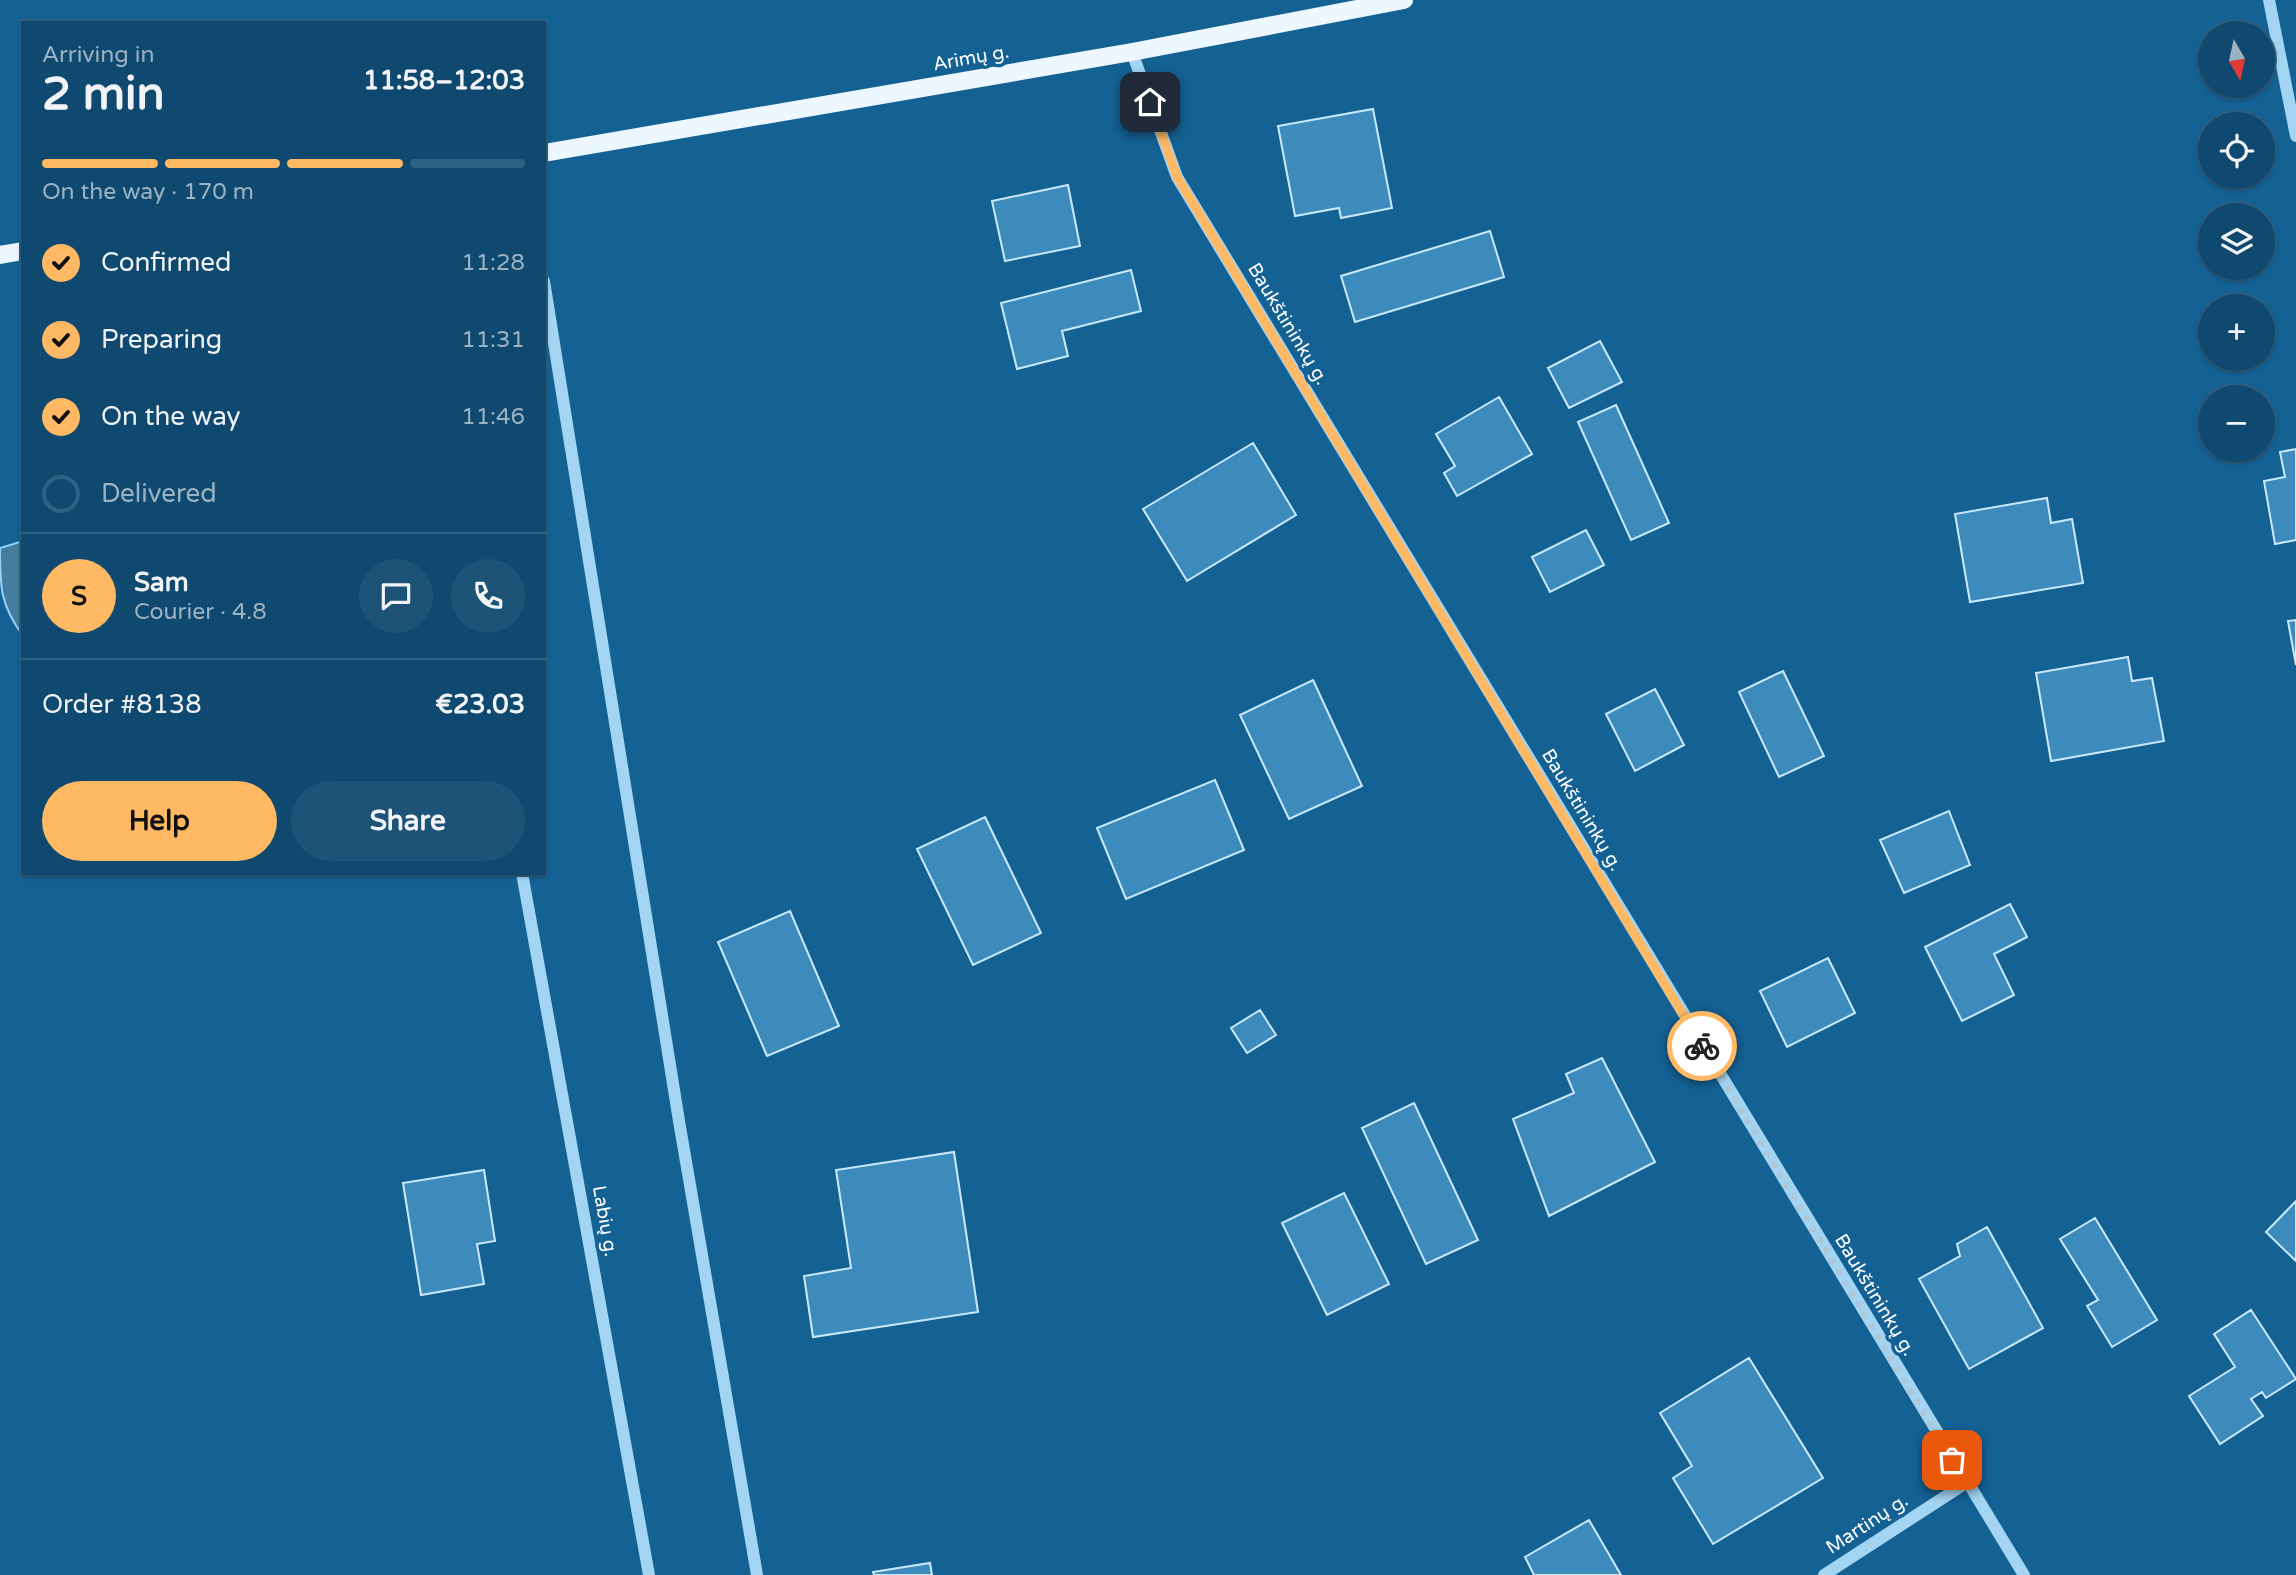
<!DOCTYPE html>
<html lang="en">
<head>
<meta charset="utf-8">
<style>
	body { margin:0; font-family:"Varela Round",sans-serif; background:#1d5377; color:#f1f3f6; height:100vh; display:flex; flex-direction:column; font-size:26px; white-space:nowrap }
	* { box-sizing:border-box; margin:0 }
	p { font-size:23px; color:#9bb2c3 }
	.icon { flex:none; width:38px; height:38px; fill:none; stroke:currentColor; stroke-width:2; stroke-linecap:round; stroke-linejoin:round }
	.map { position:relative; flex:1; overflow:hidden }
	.side { position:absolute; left:21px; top:21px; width:525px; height:854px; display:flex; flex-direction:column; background:#0f496f; border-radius:0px; box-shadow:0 2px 5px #0004,0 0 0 2px #2f6182 }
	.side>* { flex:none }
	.needle { width:46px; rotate:171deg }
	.fabs { position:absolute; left:2198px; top:21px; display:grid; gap:14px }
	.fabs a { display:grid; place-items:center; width:77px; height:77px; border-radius:50%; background:#0f496f; box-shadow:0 2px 5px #0004,0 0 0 2px #2f6182; font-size:35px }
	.pin { position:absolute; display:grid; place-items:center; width:60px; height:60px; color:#fff; margin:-30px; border-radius:14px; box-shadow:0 4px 10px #0006 }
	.courier { position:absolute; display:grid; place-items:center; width:70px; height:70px; margin:-35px; border:5px solid #ffb863; border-radius:50%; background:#fff; color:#222; box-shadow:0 2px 9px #0007 }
	.head em { font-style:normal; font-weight:700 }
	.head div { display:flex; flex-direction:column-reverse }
	.head { display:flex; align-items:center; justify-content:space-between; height:119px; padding:0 21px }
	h1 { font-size:46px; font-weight:700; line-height:52px }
	.bar { display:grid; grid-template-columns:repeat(4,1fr); gap:10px 7px; align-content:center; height:84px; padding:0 21px }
	.bar i { height:9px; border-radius:5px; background:#2f6182 }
	.bar .selected { background:#ffb863 }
	.bar p { grid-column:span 4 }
	.line { display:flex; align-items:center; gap:18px; padding:0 21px; border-top:2px solid #2f6182 }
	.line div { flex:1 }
	.round { display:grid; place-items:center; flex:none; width:74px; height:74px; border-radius:37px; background:#1d5377 }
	ol { padding:0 21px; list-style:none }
	li { display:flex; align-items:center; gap:21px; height:77px }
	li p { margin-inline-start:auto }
	li .icon { padding:7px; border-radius:50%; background:#ffb863; color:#111; stroke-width:4 }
	li:last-child { color:#9bb2c3 }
	li i { width:38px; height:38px; border:4px solid #2f6182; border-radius:50% }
	.cta { display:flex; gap:14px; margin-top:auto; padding:14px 21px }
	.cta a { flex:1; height:80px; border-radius:42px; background:#ffb863; color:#111; font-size:28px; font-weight:700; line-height:80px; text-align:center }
	.cta a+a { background:#1d5377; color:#f1f3f6 }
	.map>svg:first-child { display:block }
</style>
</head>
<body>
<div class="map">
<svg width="2296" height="1575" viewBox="0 0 2296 1575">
	<rect width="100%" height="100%" fill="#146194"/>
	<path fill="#457da1" stroke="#95d2f5" stroke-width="2" d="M23 541V636C0 604 0 588 0 548Z"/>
	<path fill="#3d8bbc" stroke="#cae9fc" stroke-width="2" d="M1373 109 1392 208 1341 218 1339 208 1295 216 1278 126Z
		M1068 185 1080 246 1005 261 992 201Z
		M1490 231 1504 277 1355 322 1341 276Z
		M1131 270 1141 311 1062 331 1068 356 1017 369 1001 303Z
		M1600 341 1622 382 1569 408 1548 368Z
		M1499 397 1532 454 1457 496 1444 473 1455 466 1436 434Z
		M1616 405 1669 523 1631 540 1578 422Z
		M1253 443 1296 515 1187 581 1143 509Z
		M2296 449V540L2275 544 2264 481 2285 477 2280 452Z
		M2047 498 2051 523 2072 519 2083 583 1970 602 1955 514Z
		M1586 530 1604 565 1550 592 1532 557Z
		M2296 620V665L2288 621Z
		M2128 657 2132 681 2152 678 2164 741 2051 761 2036 673Z
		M1783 671 1824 756 1779 777 1739 692Z
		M1313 680 1362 786 1289 819 1240 715Z
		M1655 689 1684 745 1635 771 1606 714Z
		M1215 780 1244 850 1126 899 1097 828Z
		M1949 811 1970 865 1904 893 1880 840Z
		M985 817 1041 933 973 965 917 849Z
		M2010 904 2027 937 1994 954 2014 995 1962 1021 1925 947Z
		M790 911 839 1026 767 1056 718 942Z
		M1828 958 1855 1013 1787 1047 1760 991Z
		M1260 1010 1276 1035 1247 1053 1231 1028Z
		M1602 1058 1655 1162 1549 1216 1513 1119 1574 1093 1566 1074Z
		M1414 1103 1478 1240 1426 1264 1362 1128Z
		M954 1152 978 1312 813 1337 804 1276 851 1268 836 1170Z
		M484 1170 495 1241 477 1244 484 1284 421 1295 403 1183Z
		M1344 1193 1389 1284 1327 1315 1282 1223Z
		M2296 1201V1261L2266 1232Z
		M2095 1218 2157 1320 2112 1347 2087 1306 2098 1300 2060 1239Z
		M1987 1227 2043 1328 1969 1369 1919 1279 1960 1256 1957 1244Z
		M2251 1310 2296 1379 2266 1398 2262 1392 2251 1399 2263 1416 2220 1444 2189 1396 2235 1367 2214 1334Z
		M1749 1358 1823 1478 1713 1544 1673 1478 1692 1466 1660 1413Z
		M1589 1520 1621 1575H1534L1525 1557Z
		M930 1563 932 1575H874L873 1572Z"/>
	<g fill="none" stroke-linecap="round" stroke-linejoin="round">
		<path stroke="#a3d4f2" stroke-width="12" d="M2269 0 2296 136
			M1132 52 1177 177 2024 1575
			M544 281 679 1121 757 1575
			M522 873 649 1575
			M1824 1575 1966 1483"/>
		<path stroke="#edf7ff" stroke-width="18" d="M544 153 1132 52 1404 0
			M0 255 23 251"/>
	</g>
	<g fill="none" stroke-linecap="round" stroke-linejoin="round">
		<path stroke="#adc8da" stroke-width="7" stroke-dasharray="0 12.6" d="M1702 1046 1952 1460"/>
		<path stroke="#ffb863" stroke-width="9" d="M1150 102 1177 177 1702 1046"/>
	</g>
	<g text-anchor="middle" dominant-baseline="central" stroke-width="7" stroke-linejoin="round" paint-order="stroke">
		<g font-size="19" fill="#fff" stroke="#146194">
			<text transform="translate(971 58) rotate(-10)">Arimų g.</text>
			<text transform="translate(1288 324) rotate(59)">Baukštininkų g.</text>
			<text transform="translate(1582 810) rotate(59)">Baukštininkų g.</text>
			<text transform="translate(605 1221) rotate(80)">Labių g.</text>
			<text transform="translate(1875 1295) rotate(59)">Baukštininkų g.</text>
			<text transform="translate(1867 1524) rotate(-33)">Martinų g.</text>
		</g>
	</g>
</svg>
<div class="fabs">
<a><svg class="needle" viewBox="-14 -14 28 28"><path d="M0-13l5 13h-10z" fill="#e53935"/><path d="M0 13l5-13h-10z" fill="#9bb2c3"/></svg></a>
<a><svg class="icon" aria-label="locate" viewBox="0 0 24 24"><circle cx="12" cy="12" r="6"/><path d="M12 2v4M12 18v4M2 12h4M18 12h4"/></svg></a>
<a><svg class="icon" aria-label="layers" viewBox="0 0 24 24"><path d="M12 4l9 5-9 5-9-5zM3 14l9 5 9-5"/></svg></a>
<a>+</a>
<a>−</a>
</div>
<div class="pin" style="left:1952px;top:1460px;background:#ea580c"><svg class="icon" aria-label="bag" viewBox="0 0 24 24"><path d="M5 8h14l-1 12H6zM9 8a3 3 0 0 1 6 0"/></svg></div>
<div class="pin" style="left:1150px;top:102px;background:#1f2937"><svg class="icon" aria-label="home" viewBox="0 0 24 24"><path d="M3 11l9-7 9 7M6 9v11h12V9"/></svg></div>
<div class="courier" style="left:1702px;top:1046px"><svg class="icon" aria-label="bike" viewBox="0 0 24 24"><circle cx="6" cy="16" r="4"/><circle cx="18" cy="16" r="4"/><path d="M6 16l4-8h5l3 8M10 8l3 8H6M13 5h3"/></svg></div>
<section class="side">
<div class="head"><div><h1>2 min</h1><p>Arriving in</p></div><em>11:58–12:03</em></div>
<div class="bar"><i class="selected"></i><i class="selected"></i><i class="selected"></i><i></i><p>On the way · 170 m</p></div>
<ol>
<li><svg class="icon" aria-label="check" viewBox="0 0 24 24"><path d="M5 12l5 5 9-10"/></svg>Confirmed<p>11:28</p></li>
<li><svg class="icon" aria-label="check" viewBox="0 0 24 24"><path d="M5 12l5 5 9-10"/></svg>Preparing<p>11:31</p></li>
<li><svg class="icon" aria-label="check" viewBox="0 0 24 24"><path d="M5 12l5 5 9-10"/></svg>On the way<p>11:46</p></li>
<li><i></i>Delivered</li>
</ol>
<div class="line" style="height:126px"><b class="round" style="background:#ffb863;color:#111">S</b><div><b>Sam</b><p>Courier · 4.8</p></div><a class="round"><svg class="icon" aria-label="chat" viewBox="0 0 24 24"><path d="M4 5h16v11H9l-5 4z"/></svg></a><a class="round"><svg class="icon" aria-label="phone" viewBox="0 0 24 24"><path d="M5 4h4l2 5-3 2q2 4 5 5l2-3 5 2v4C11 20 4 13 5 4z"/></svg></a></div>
<div class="line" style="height:91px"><div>Order #8138</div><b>€23.03</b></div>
<div class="cta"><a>Help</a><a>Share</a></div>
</section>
</div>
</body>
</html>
